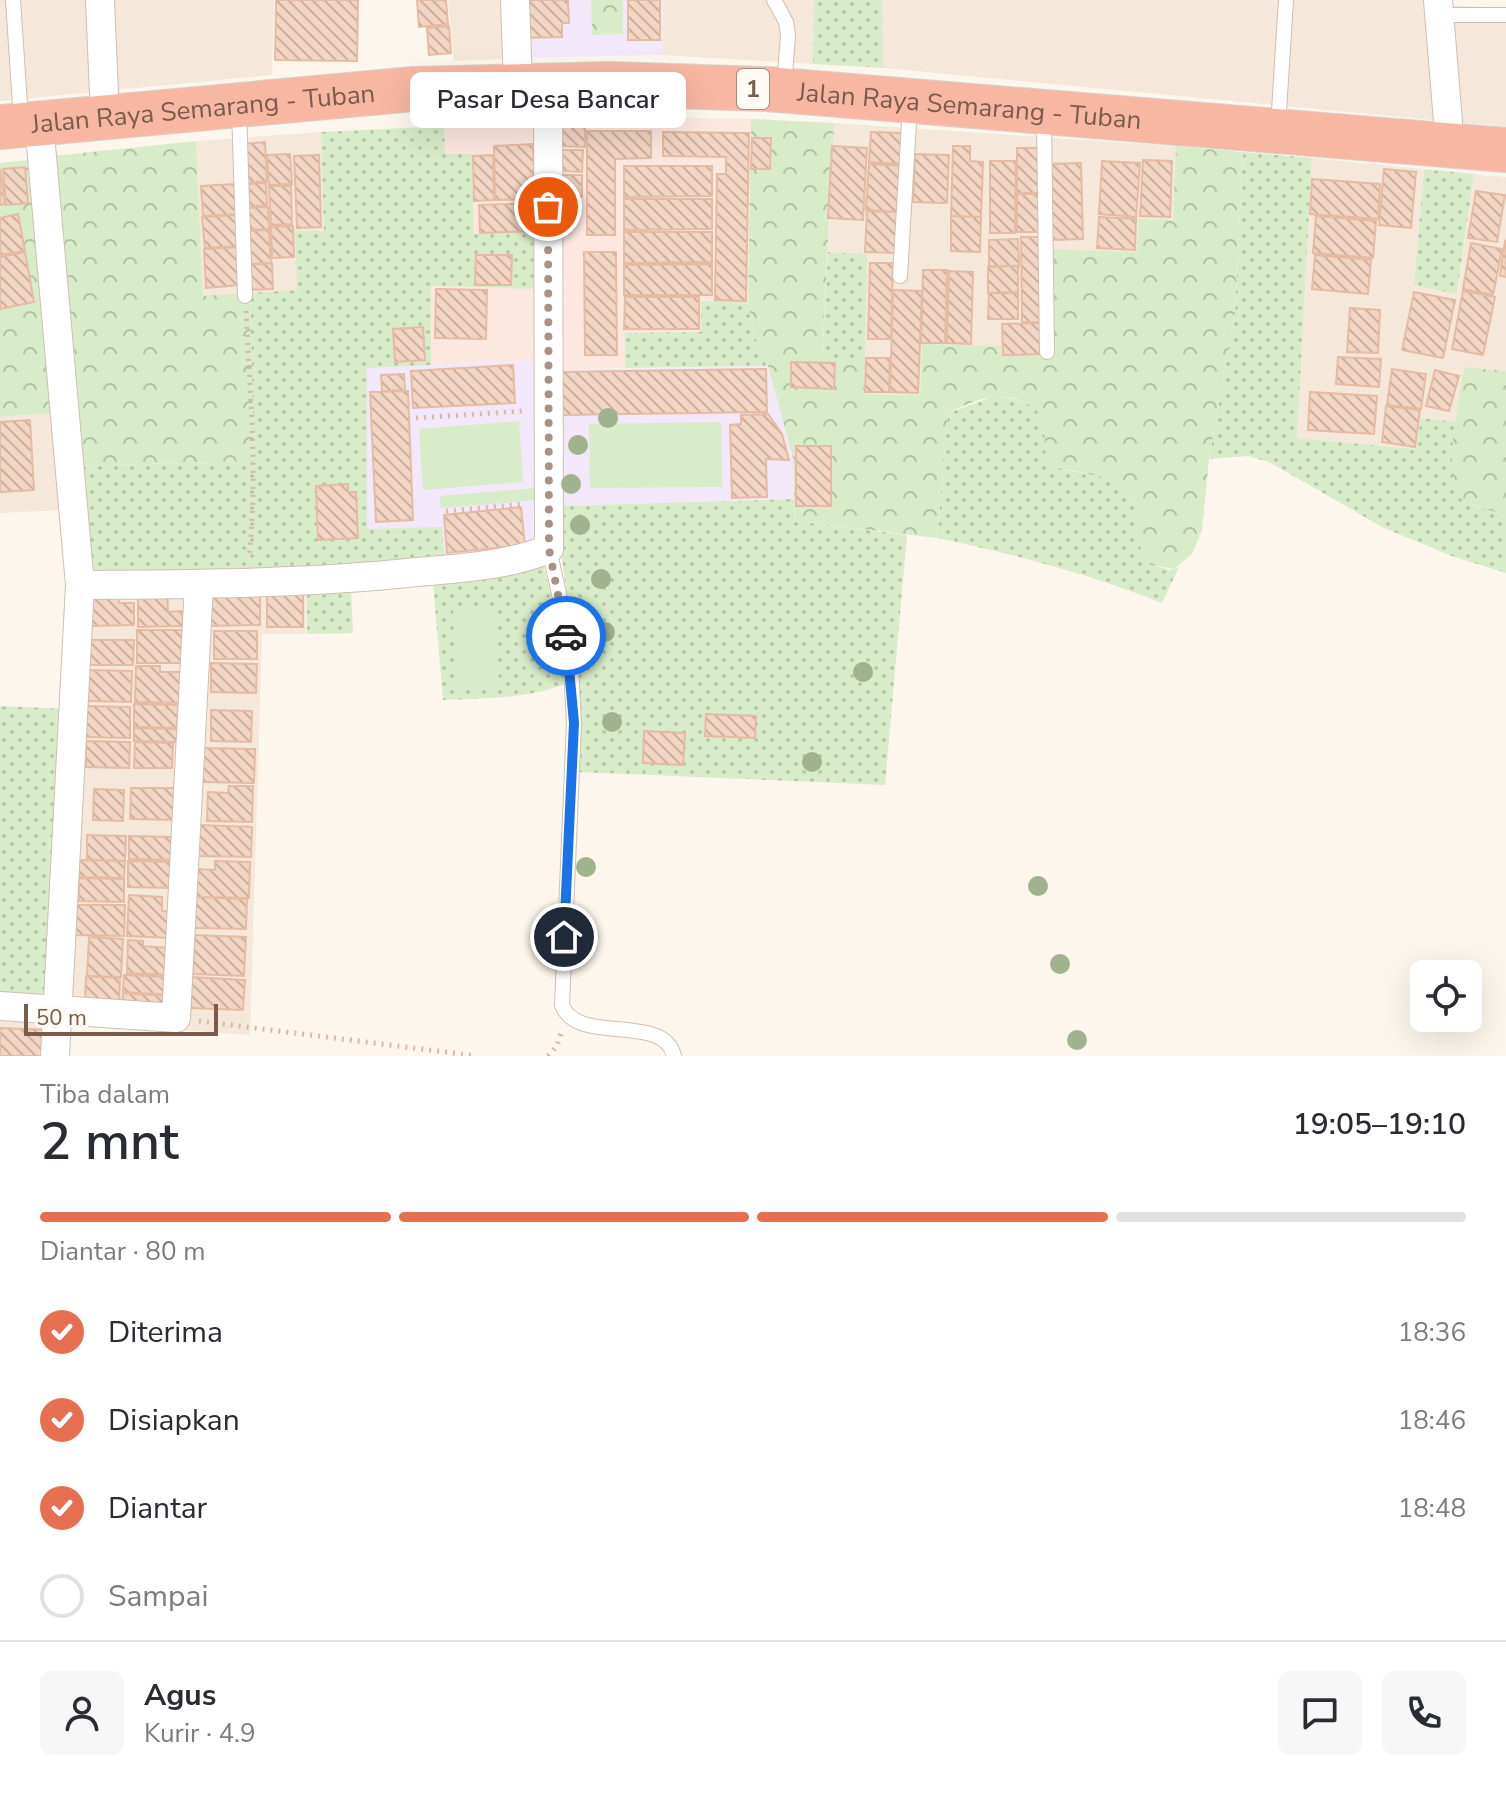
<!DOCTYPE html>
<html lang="id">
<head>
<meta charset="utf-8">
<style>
	body { margin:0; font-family:"Nunito Sans",sans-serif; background:#f7f7f7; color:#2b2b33; height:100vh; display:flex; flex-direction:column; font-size:30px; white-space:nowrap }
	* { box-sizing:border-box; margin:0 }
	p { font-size:26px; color:#7c7c81 }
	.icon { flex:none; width:44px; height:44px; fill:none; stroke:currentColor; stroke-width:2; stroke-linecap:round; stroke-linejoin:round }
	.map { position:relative; height:1056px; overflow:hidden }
	.panel { display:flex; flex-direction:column; background:#fff; flex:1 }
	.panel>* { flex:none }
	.tools { position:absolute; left:1410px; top:960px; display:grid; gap:16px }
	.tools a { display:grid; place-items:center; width:72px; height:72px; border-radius:12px; background:#fff; box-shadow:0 8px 32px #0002; font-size:40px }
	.scale { position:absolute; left:24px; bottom:20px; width:194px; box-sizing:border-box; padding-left:8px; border:4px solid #7a5c4d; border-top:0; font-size:22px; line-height:28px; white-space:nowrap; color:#7a5c4d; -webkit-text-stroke:6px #fffaf3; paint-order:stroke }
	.pin { position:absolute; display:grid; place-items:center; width:68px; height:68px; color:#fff; margin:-34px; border:4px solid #fff; border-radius:50%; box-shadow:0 2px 8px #0007 }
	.courier { position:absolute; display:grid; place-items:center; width:80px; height:80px; margin:-40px; border:6px solid #1a73e8; border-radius:50%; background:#fff; color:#222; box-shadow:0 2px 10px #0007 }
	.bubble { position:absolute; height:56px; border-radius:12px; background:#fff; box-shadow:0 8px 32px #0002; font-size:26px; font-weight:600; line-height:56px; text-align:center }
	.overview em { font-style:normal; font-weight:600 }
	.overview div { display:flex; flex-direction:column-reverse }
	.overview { display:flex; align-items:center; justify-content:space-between; height:136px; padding:0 40px }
	h1 { font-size:52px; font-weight:600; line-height:60px }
	.bar { display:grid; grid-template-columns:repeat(4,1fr); gap:12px 8px; align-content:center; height:96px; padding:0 40px }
	.bar i { height:10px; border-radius:6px; background:#e1e1e2 }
	.bar .current { background:#e76f51 }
	.bar p { grid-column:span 4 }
	.line { display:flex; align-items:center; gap:20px; padding:0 40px; border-top:2px solid #e1e1e2 }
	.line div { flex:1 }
	.round { display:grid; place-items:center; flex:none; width:84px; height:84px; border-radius:12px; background:#f7f7f7 }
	ol { padding:0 40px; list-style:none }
	li { display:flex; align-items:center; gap:24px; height:88px }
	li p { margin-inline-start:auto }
	li .icon { padding:8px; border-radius:50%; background:#e76f51; color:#fff; stroke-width:4 }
	li:last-child { color:#7c7c81 }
	li i { width:44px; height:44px; border:4px solid #e1e1e2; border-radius:50% }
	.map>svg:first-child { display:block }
</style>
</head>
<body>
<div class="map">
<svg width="1506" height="1056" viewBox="0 0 1506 1056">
	<defs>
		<pattern id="grass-dots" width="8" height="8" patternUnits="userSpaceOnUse" patternTransform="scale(2)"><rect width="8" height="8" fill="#d8ecc9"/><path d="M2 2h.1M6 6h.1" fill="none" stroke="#b4c2a5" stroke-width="1.8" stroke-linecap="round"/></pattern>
		<pattern id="forest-crowns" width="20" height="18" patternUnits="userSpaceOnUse" patternTransform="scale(2)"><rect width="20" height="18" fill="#d8ecc9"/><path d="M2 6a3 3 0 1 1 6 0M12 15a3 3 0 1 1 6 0" fill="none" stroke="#b4c2a5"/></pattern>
		<pattern id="building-back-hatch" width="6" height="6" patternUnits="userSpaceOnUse" patternTransform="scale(2)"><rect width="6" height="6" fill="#f3d5c3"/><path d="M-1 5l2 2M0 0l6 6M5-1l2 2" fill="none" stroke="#cab0a1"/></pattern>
	</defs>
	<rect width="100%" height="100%" fill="#fdf6ec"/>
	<path fill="#f5e8da" d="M0 0H274L272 75 0 101Z
		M448 0H519L520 58 454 61Z
		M663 0H814L813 64 662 55Z
		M882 0H1445L1446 5 1506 8V127L883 68Z
		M834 123 1176 146 1173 220 1137 252 1050 355H1001V347L922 344 920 395 864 394 867 254 828 252Z
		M321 132 325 231 297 291 203 297 196 141Z
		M1312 158 1424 169 1414 285 1458 293 1474 174 1506 177V371L1464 367 1457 422 1421 418 1417 449 1297 438Z
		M54 413 64 510 0 513V417Z
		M307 573 306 634H262L250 1035 67 1022 0 1056V1000L51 1003 72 593Z"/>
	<path fill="#fde8e0" d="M555 115 751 119 748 302H702L701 332 625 333V368L556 370Z
		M536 124 538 232 474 235 472 154H445L444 126Z
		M452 285 536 289 535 360 367 368 363 288Z"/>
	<path fill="#f3e8fa" d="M519 0H663L662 55 520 58Z
		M535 360 533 546 367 570V368Z
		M768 366 793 458 794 499 557 506 556 370Z"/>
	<path fill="url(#grass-dots)" d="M814 0H882L883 68 813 64Z
		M444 126 445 154H472L474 234 538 232 536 289 431 286V365L367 368V529L442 527 445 562 87 577 78 466 254 461 250 293 297 290 295 231H324L321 132Z
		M1243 152 1312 158 1297 438 1416 449 1421 418 1457 422 1452 460 1475 506 1506 515V573L1452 556 1384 528 1269 462 1248 456 1209 459 1235 313Z
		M1424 169 1474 174 1457 294 1414 285Z
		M828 252 867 254 865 362 822 360Z
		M701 301 748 302 755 337 768 366 625 368V333L701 332Z
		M992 397C1012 396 1042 403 1044 427 1046 439 1044 448 1048 460L1065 470 1109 478 1129 488 1138 510 1139 543 1152 565 1170 570 1179 567 1162 603C1089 574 1014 554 937 538L948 413Z
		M794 499 795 521 907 535 885 785 579 772C580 755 582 739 581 722 581 650 560 578 557 506Z
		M544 567 557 620 565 684C527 699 485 698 443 700L433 583 496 577Z
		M307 587H351L353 633 307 634Z
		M0 706 67 709 52 1003 0 1000Z"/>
	<path fill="url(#forest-crowns)" d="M591 0H623V34L592 35Z
		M751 119 834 123 822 359 865 362 864 394 920 395 922 344 1001 346V355H1050L1049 249 1137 252 1139 219 1173 220 1176 146 1243 152 1235 313 1209 459 1202 530 1192 554 1174 569 1151 565C1130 545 1144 513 1129 488L1109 478 1053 467C1042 454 1046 442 1044 426 1041 404 1014 395 995 397 979 398 963 406 948 413L937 538 795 521 793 458 768 366 755 337 748 302Z
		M196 141 203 296 250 293 254 461 78 466 53 156Z
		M29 160 54 413 0 417V163Z
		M1464 367 1506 371V515C1490 510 1472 507 1460 496 1441 478 1461 393 1464 367Z"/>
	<path fill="#d8ecc9" d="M519 421 523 482 423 490 419 429Z
		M721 422 722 487 590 488 589 424Z
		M535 488V500L441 508 440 496Z
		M495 609 499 687 457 689 453 611Z"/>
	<path fill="url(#building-back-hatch)" stroke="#e6bba3" stroke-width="2" d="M276 0H358L357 61 275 60Z
		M417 0H446L448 24 419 27Z
		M521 0H568L569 23H562V37L521 38Z
		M628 0H660V40H628Z
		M449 26 451 53 429 55 427 28Z
		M558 120H585V147L558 146Z
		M587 131H651V158L615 159V235H587Z
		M663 132 749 133 746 301 715 300 717 174H726V157L663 156Z
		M871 132 903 133 901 164 869 162Z
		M752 138H771L770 169H751Z
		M265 142 267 181 244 183 242 144Z
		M533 144 535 199 495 200 494 146Z
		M832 146 867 148 863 220 828 218Z
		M953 146H970V161L983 162 981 217 951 216Z
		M1017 148H1042V193H1017Z
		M562 150H583L582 172 562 171Z
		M290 154 292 184 269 185 267 155Z
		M915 154 949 155 947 203 913 202Z
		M319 155 321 227 297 228 294 156Z
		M493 155 494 200 474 201 473 156Z
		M1143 160 1172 161 1170 217 1140 216Z
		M990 161H1016L1015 233H990Z
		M1102 161 1140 163 1136 217 1099 214Z
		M1081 163 1083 239 1050 240 1049 164Z
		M869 164 901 166 899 212 866 210Z
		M624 166H712V196L624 197Z
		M25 167 28 203 6 205 3 169Z
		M0 169 5 204 0 205Z
		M1384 169 1416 172 1411 228 1379 225Z
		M562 175H582V197L562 196Z
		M1312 179 1380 184 1378 219 1310 214Z
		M266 183 267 205 245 207 244 184Z
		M235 184 237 214 203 216 201 186Z
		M269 186H291L292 224 271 225Z
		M1476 191 1505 195 1497 242 1468 238Z
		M1017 194H1042V232H1017Z
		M624 199H712V229L624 230Z
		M535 203 536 231 480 233 479 205Z
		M268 207 269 229 247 230 245 208Z
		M867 211 898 212 897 253 865 252Z
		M18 214 25 251 0 255V218Z
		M238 215 240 246 205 248 202 217Z
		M951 216 981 217 980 252 951 251Z
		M1316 216 1376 221 1373 258 1313 253Z
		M1099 217 1136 219 1135 250 1097 248Z
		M293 226 294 257 272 258 271 227Z
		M269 230 271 263 248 264 246 231Z
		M624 232H712V262L624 263Z
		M1021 237H1043L1044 322H1022Z
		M1018 239 1019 266H989V240Z
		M1505 241 1506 242V277L1500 276Z
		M1471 243 1502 249 1493 295 1463 289Z
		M239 247 241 285 206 288 204 249Z
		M25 252 34 302 0 309V257Z
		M584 252H616L617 355H585Z
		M476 255H512L511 285H475Z
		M1315 255 1371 260 1368 294 1312 289Z
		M272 263 273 289 249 290 248 265Z
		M870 263H893L891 339H868Z
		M712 264V295H624V265Z
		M1018 266V292L988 293V267Z
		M923 270H947L945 343H921Z
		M949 271 973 272 971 344 947 343Z
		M436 289 487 290 486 339 435 338Z
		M893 290 922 291 918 393 890 392Z
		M1463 291 1495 297 1483 355 1452 349Z
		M1414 292 1455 300 1443 358 1402 350Z
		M989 293H1018V319H988Z
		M625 297H699V329H624Z
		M1350 308 1380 310 1378 353 1347 352Z
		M1043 323V354L1003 355 1002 324Z
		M423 327 425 360 395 362 393 329Z
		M1338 357 1381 359 1379 387 1336 384Z
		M866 358H890L889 392H865Z
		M791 362 835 363 834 389 791 387Z
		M513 365 515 403 413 408 411 371Z
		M766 369 767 412 562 415 561 372Z
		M1392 369 1426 374 1421 409 1387 405Z
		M1435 370 1459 376 1449 411 1426 406Z
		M404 374 405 390 382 391 381 375Z
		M408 391 413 520 376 522 370 392Z
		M1310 392 1377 396 1374 434 1308 430Z
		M1386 406 1420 410 1415 447 1382 442Z
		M768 414 782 434 789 460 766 459 767 497 732 498 730 425 741 424V415Z
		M30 420 34 490 0 492V422Z
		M796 446H831V506H796Z
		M348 484V492H356L358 538 318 540 316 486Z
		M521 507 525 545 447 553 444 515Z
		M167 588 168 612 182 611 183 626 138 627V589Z
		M260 590V625L207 626V591Z
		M90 591H119V603H134V625L90 626Z
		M267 591H303V627H267Z
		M137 630H186V663H137Z
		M214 631H257V659H214Z
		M90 640H134L133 665H89Z
		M211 663 257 664 256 693 211 692Z
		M136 666H160V672H184V703L135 702Z
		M88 670 132 671 131 702 87 701Z
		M134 704 178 705 177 728 134 727Z
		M85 706 130 707V738L85 737Z
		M211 710 252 711 251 742 211 741Z
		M706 714 756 716 755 738 705 736Z
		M134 728 178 729V742L134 741Z
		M644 731 685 733 683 765 643 763Z
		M86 741 130 742 129 768 86 767Z
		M135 742 173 743 172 768H134Z
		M202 748 255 749 254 783 202 782Z
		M229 786H253L252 822 207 821 208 792 228 793Z
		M131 788H180L179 820 130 819Z
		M94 789 124 790 123 821 93 820Z
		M199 825 252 827 251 857 198 856Z
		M87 835 126 836 125 861 87 860Z
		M129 836 177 837 176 860 129 859Z
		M79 860 125 861 124 878 79 877Z
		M128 861 173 862 172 888 128 887Z
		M215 861 250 862 249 898 195 897 196 869 215 870Z
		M79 878 124 879V902L79 901Z
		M129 895 162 897V911L171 912 170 938 127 936Z
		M195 897 247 899 246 929 194 928Z
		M74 905H125L124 936 73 935Z
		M194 935 246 937 244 976 193 974Z
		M89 937 123 939 121 977 87 976Z
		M128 940 143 941V946L170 948 169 975 127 973Z
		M124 975 171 977 170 995 123 992Z
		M86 976 120 978 119 1006 85 1004Z
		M191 977 245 980 243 1010 189 1008Z
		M123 993 170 996 169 1010 122 1008Z
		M0 1028 51 1030 49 1056H0Z"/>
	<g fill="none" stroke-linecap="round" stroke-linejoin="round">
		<g stroke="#d1beb0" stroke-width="16">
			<path id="lane" d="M13 0 21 120
				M774 0 786 22 788 35 784 88
				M1439 15H1506
				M239 109 245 296
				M1044 117 1047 352
				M1278 127 1286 0
				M900 276 910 105
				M549 549 560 598 571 666 574 723 562 1005C577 1046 664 1012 674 1056"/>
		</g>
		<g stroke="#d1beb0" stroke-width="30">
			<path id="street" d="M100 0 105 117
				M515 0 518 85
				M1438 0 1450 146
				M39 123 80 585 55 1056
				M80 585C192 584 305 584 417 572 462 568 506 566 549 549L548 85
				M0 1006 176 1018 199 584"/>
		</g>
		<g stroke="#dad1cd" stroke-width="46">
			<g id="highway">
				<path id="s1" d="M0 127 414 89 610 84 767 89 1506 150"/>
			</g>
		</g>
		<path stroke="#d9b8a5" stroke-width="5" stroke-dasharray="2 6" stroke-linecap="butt" d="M246 311C250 392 258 477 249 557
			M416 418 523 411
			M446 511 525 504
			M199 1021 476 1056
			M548 1056 557 1046 561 1033"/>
		<use href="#lane" stroke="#fff" stroke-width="14"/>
		<use href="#street" stroke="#fff" stroke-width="28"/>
		<use href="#highway" stroke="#f7b7a3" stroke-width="44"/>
	</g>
	<g fill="#a0b28e">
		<circle cx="608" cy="418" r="10"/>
		<circle cx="578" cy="445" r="10"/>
		<circle cx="571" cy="484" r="10"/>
		<circle cx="580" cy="525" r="10"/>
		<circle cx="601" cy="579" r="10"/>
		<circle cx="605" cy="632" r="10"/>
		<circle cx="863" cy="672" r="10"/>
		<circle cx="612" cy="722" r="10"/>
		<circle cx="812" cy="762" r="10"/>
		<circle cx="586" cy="867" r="10"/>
		<circle cx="1038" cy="886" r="10"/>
		<circle cx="585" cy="939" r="10"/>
		<circle cx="1060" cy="964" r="10"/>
		<circle cx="1077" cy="1040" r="10"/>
	</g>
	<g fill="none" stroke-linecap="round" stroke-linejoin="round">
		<path stroke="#a89285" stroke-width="8" stroke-dasharray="0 14.4" d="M548 207 549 549 566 636"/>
		<path stroke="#1a73e8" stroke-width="10" d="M564 937 574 723 566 636"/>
	</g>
	<g text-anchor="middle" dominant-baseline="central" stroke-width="8" stroke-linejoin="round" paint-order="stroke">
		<rect fill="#fffaf3" stroke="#a28b7f" stroke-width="2" x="737" y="69" width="32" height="40" rx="6"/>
		<g font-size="24" font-weight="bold" fill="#7a5c4d">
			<text x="753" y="89">1</text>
		</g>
		<g font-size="26" fill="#7a5c4d" stroke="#fffaf3">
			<text stroke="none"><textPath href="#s1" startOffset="972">Jalan Raya Semarang - Tuban</textPath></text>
			<text stroke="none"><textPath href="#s1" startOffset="204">Jalan Raya Semarang - Tuban</textPath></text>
		</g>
	</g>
</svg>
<div class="tools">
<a><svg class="icon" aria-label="locate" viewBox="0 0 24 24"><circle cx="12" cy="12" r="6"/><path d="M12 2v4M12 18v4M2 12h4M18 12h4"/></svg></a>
</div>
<div class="scale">50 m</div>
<div class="pin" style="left:548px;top:207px;background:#ea580c"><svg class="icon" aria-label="bag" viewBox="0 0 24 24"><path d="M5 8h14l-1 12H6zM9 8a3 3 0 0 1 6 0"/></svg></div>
<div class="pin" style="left:564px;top:937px;background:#1f2937"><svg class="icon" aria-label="home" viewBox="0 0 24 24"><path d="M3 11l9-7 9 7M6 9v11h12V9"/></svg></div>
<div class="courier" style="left:566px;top:636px"><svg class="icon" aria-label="car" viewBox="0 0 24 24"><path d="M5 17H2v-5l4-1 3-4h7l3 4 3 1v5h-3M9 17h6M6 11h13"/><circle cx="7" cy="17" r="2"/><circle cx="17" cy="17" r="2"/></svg></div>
<div class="bubble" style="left:410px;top:72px;width:276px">Pasar Desa Bancar</div>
</div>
<section class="panel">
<div class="overview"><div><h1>2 mnt</h1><p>Tiba dalam</p></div><em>19:05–19:10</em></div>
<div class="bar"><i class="current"></i><i class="current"></i><i class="current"></i><i></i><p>Diantar · 80 m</p></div>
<ol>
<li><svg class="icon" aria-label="check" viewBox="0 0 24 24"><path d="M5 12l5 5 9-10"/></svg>Diterima<p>18:36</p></li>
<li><svg class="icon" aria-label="check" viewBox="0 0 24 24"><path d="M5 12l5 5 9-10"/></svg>Disiapkan<p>18:46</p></li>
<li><svg class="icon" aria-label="check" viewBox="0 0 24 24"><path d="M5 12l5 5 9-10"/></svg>Diantar<p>18:48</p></li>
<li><i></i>Sampai</li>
</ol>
<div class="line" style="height:144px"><a class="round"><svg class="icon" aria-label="person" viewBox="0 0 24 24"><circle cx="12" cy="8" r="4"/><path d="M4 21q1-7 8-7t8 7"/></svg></a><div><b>Agus</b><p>Kurir · 4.9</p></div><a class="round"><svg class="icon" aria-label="chat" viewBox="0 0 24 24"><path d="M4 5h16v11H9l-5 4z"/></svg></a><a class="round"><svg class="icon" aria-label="phone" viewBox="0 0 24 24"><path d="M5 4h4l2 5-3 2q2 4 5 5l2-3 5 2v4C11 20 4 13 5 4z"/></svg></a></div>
</section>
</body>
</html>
